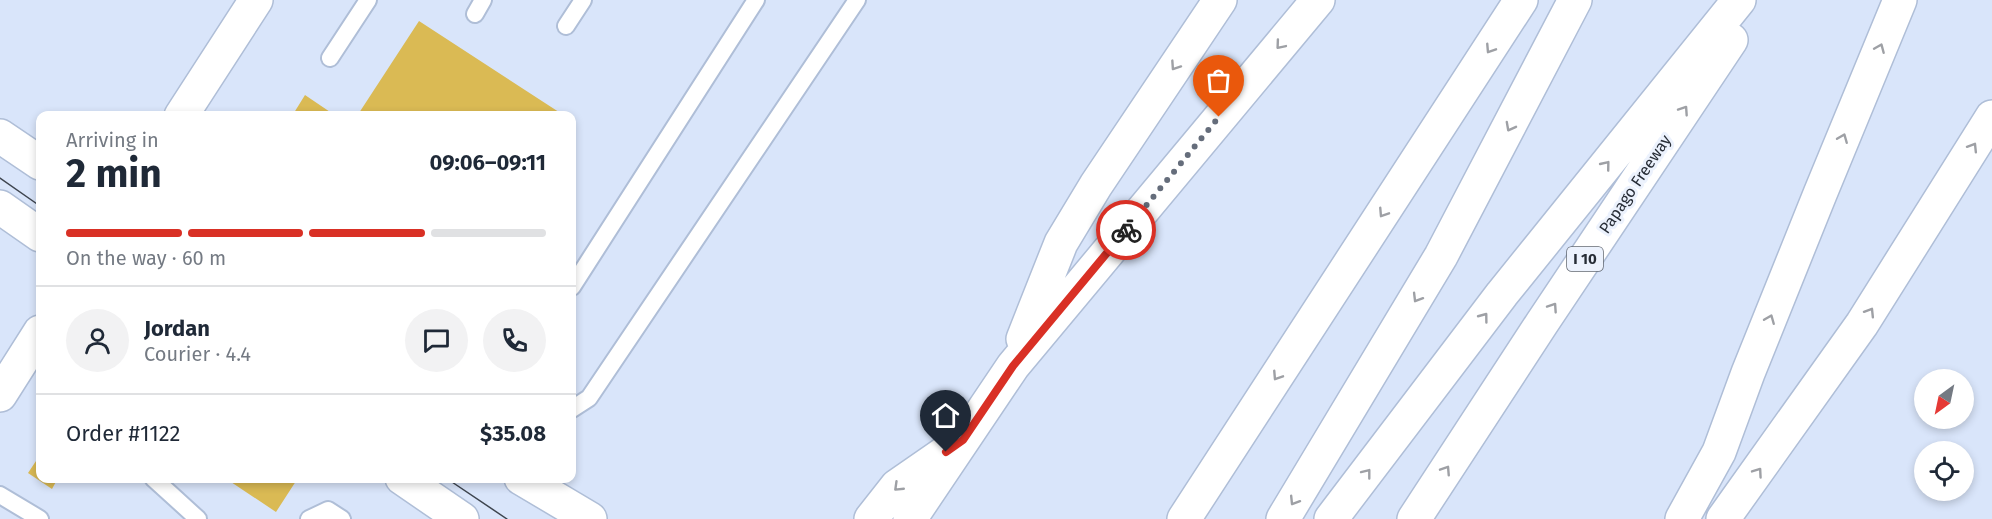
<!DOCTYPE html>
<html lang="en">
<head>
<meta charset="utf-8">
<style>
	body { margin:0; font-family:"Fira Sans",sans-serif; background:#f2f2f3; color:#1f2937; height:100vh; display:flex; flex-direction:column; font-size:22px; white-space:nowrap }
	* { box-sizing:border-box; margin:0 }
	p { font-size:20px; color:#747a83 }
	.icon { flex:none; width:33px; height:33px; fill:none; stroke:currentColor; stroke-width:2; stroke-linecap:round; stroke-linejoin:round }
	.map { position:relative; flex:1; overflow:hidden }
	.sheet { position:absolute; left:36px; top:111px; width:540px; height:372px; display:flex; flex-direction:column; background:#fff; border-radius:12px; box-shadow:0 3px 9px #0003 }
	.sheet>* { flex:none }
	.needle { width:39px; rotate:213deg }
	.tools { position:absolute; left:1914px; top:369px; display:grid; gap:12px }
	.tools a { display:grid; place-items:center; width:60px; height:60px; border-radius:50%; background:#fff; box-shadow:0 3px 9px #0003; font-size:30px }
	.pin { position:absolute; display:grid; place-items:center; width:51px; height:51px; color:#fff; margin:-62px -26px; border-radius:50% 50% 50% 0; rotate:-45deg; box-shadow:0 0 6px #0007 }
	.pin .icon { rotate:45deg }
	.courier { position:absolute; display:grid; place-items:center; width:60px; height:60px; margin:-30px; border:4px solid #d93025; border-radius:50%; background:#fff; color:#222; box-shadow:0 2px 8px #0007 }
	.summary em { font-style:normal; font-weight:700 }
	.summary div { display:flex; flex-direction:column-reverse }
	.summary { display:flex; align-items:center; justify-content:space-between; height:102px; padding:0 30px }
	h1 { font-size:39px; font-weight:700; line-height:45px }
	.bar { display:grid; grid-template-columns:repeat(4,1fr); gap:9px 6px; align-content:center; height:72px; padding:0 30px }
	.bar i { height:8px; border-radius:4px; background:#e0e1e3 }
	.bar .current { background:#d93025 }
	.bar p { grid-column:span 4 }
	.line { display:flex; align-items:center; gap:15px; padding:0 30px; border-top:2px solid #e0e1e3 }
	.line div { flex:1 }
	.round { display:grid; place-items:center; flex:none; width:63px; height:63px; border-radius:32px; background:#f2f2f3 }
	.map>svg:first-child { display:block }
</style>
</head>
<body>
<div class="map">
<svg width="1992" height="519" viewBox="0 0 1992 519">
	<rect width="100%" height="100%" fill="#d9e5fa"/>
	<path fill="#daba54" d="M419 21 565 116H357Z
		M305 95 336 116H292Z
		M40 455V478H58L52 489 28 473Z
		M225 478H298L276 512Z"/>
	<g fill="none" stroke-linecap="round" stroke-linejoin="round">
		<g stroke="#afbed7" stroke-width="20">
			<path id="lane" d="M475 14 483 0
				M566 26 583 0
				M330 58 368 0
				M572 287 756 0
				M572 409 589 398 857 0
				M153 478 198 519
				M0 495 40 519
				M309 519 328 510 342 519"/>
		</g>
		<g stroke="#afbed7" stroke-width="36">
			<path id="street" d="M181 116 256 0
				M0 395 40 332"/>
		</g>
		<g stroke="#afbed7" stroke-width="36">
			<path id="primary" d="M0 136 40 163
				M0 207 40 235
				M402 478 462 519
				M521 478 590 519"/>
		</g>
		<g stroke="#afbed7" stroke-width="36">
			<path id="highway" d="M1023 339 1061 243 1096 185 1220 0
				M871 519 897 486 949 450
				M910 519 1013 366 1318 0
				M1184 519 1521 0
				M1283 519 1441 256 1575 0
				M1331 519 1502 294 1739 0
				M1414 519 1542 323 1731 40
				M1682 519 1719 452 1748 373 1820 194 1900 0
				M1723 519 1862 324 1992 117"/>
		</g>
		<use href="#lane" stroke="#fff" stroke-width="16"/>
		<use href="#street" stroke="#fff" stroke-width="33"/>
		<use href="#primary" stroke="#fff" stroke-width="33"/>
		<use href="#highway" stroke="#fff" stroke-width="33"/>
		<path stroke="#3e454f" stroke-width="1.5" d="M0 178 40 206
			M446 478 507 519"/>
	</g>
	<defs><path id="oneway-chevron" d="M-2-3.5L2.5 0L-2 3.5" fill="none" stroke-width="1.6" stroke-linecap="round" stroke-linejoin="round" transform="scale(1.5)"/></defs>
	<g stroke="#9ea0a5">
		<use href="#oneway-chevron" transform="translate(1280 45) rotate(130)"/>
		<use href="#oneway-chevron" transform="translate(1880 48) rotate(-67)"/>
		<use href="#oneway-chevron" transform="translate(1490 49) rotate(123)"/>
		<use href="#oneway-chevron" transform="translate(1175 66) rotate(124)"/>
		<use href="#oneway-chevron" transform="translate(1684 110) rotate(-56)"/>
		<use href="#oneway-chevron" transform="translate(1510 127) rotate(118)"/>
		<use href="#oneway-chevron" transform="translate(1843 138) rotate(-68)"/>
		<use href="#oneway-chevron" transform="translate(1973 147) rotate(-58)"/>
		<use href="#oneway-chevron" transform="translate(1606 165) rotate(-51)"/>
		<use href="#oneway-chevron" transform="translate(1383 213) rotate(123)"/>
		<use href="#oneway-chevron" transform="translate(1417 298) rotate(121)"/>
		<use href="#oneway-chevron" transform="translate(1553 307) rotate(-56)"/>
		<use href="#oneway-chevron" transform="translate(1870 312) rotate(-58)"/>
		<use href="#oneway-chevron" transform="translate(1484 317) rotate(-53)"/>
		<use href="#oneway-chevron" transform="translate(1770 319) rotate(-68)"/>
		<use href="#oneway-chevron" transform="translate(1277 376) rotate(123)"/>
		<use href="#oneway-chevron" transform="translate(1446 470) rotate(-57)"/>
		<use href="#oneway-chevron" transform="translate(1758 472) rotate(-55)"/>
		<use href="#oneway-chevron" transform="translate(1367 473) rotate(-52)"/>
		<use href="#oneway-chevron" transform="translate(898 487) rotate(136)"/>
		<use href="#oneway-chevron" transform="translate(1294 501) rotate(122)"/>
	</g>
	<g fill="none" stroke-linecap="round" stroke-linejoin="round">
		<path stroke="#656d7b" stroke-width="6" stroke-dasharray="0 10.8" d="M1126 230 1219 117"/>
		<path stroke="#d93025" stroke-width="8" d="M946 452 963 440 1013 366 1126 230"/>
	</g>
	<g text-anchor="middle" dominant-baseline="central" stroke-width="6" stroke-linejoin="round" paint-order="stroke">
		<rect fill="#ecf2fd" stroke="#626872" stroke-width="1.5" x="1567" y="247" width="36" height="24" rx="4.5"/>
		<g font-size="15" font-weight="bold" fill="#272d36">
			<text x="1585" y="259">I 10</text>
		</g>
		<g font-size="16" fill="#272d36" stroke="#ecf2fd">
			<text transform="translate(1635 184) rotate(-56)">Papago Freeway</text>
		</g>
	</g>
</svg>
<div class="tools">
<a><svg class="needle" viewBox="-14 -14 28 28"><path d="M0-13l5 13h-10z" fill="#e53935"/><path d="M0 13l5-13h-10z" fill="#747a83"/></svg></a>
<a><svg class="icon" aria-label="locate" viewBox="0 0 24 24"><circle cx="12" cy="12" r="6"/><path d="M12 2v4M12 18v4M2 12h4M18 12h4"/></svg></a>
</div>
<div class="pin" style="left:1219px;top:117px;background:#ea580c"><svg class="icon" aria-label="bag" viewBox="0 0 24 24"><path d="M5 8h14l-1 12H6zM9 8a3 3 0 0 1 6 0"/></svg></div>
<div class="pin" style="left:946px;top:452px;background:#1f2937"><svg class="icon" aria-label="home" viewBox="0 0 24 24"><path d="M3 11l9-7 9 7M6 9v11h12V9"/></svg></div>
<div class="courier" style="left:1126px;top:230px"><svg class="icon" aria-label="bike" viewBox="0 0 24 24"><circle cx="6" cy="16" r="4"/><circle cx="18" cy="16" r="4"/><path d="M6 16l4-8h5l3 8M10 8l3 8H6M13 5h3"/></svg></div>
<section class="sheet">
<div class="summary"><div><h1>2 min</h1><p>Arriving in</p></div><em>09:06–09:11</em></div>
<div class="bar"><i class="current"></i><i class="current"></i><i class="current"></i><i></i><p>On the way · 60 m</p></div>
<div class="line" style="height:108px"><a class="round"><svg class="icon" aria-label="person" viewBox="0 0 24 24"><circle cx="12" cy="8" r="4"/><path d="M4 21q1-7 8-7t8 7"/></svg></a><div><b>Jordan</b><p>Courier · 4.4</p></div><a class="round"><svg class="icon" aria-label="chat" viewBox="0 0 24 24"><path d="M4 5h16v11H9l-5 4z"/></svg></a><a class="round"><svg class="icon" aria-label="phone" viewBox="0 0 24 24"><path d="M5 4h4l2 5-3 2q2 4 5 5l2-3 5 2v4C11 20 4 13 5 4z"/></svg></a></div>
<div class="line" style="height:78px"><div>Order #1122</div><b>$35.08</b></div>
</section>
</div>
</body>
</html>
